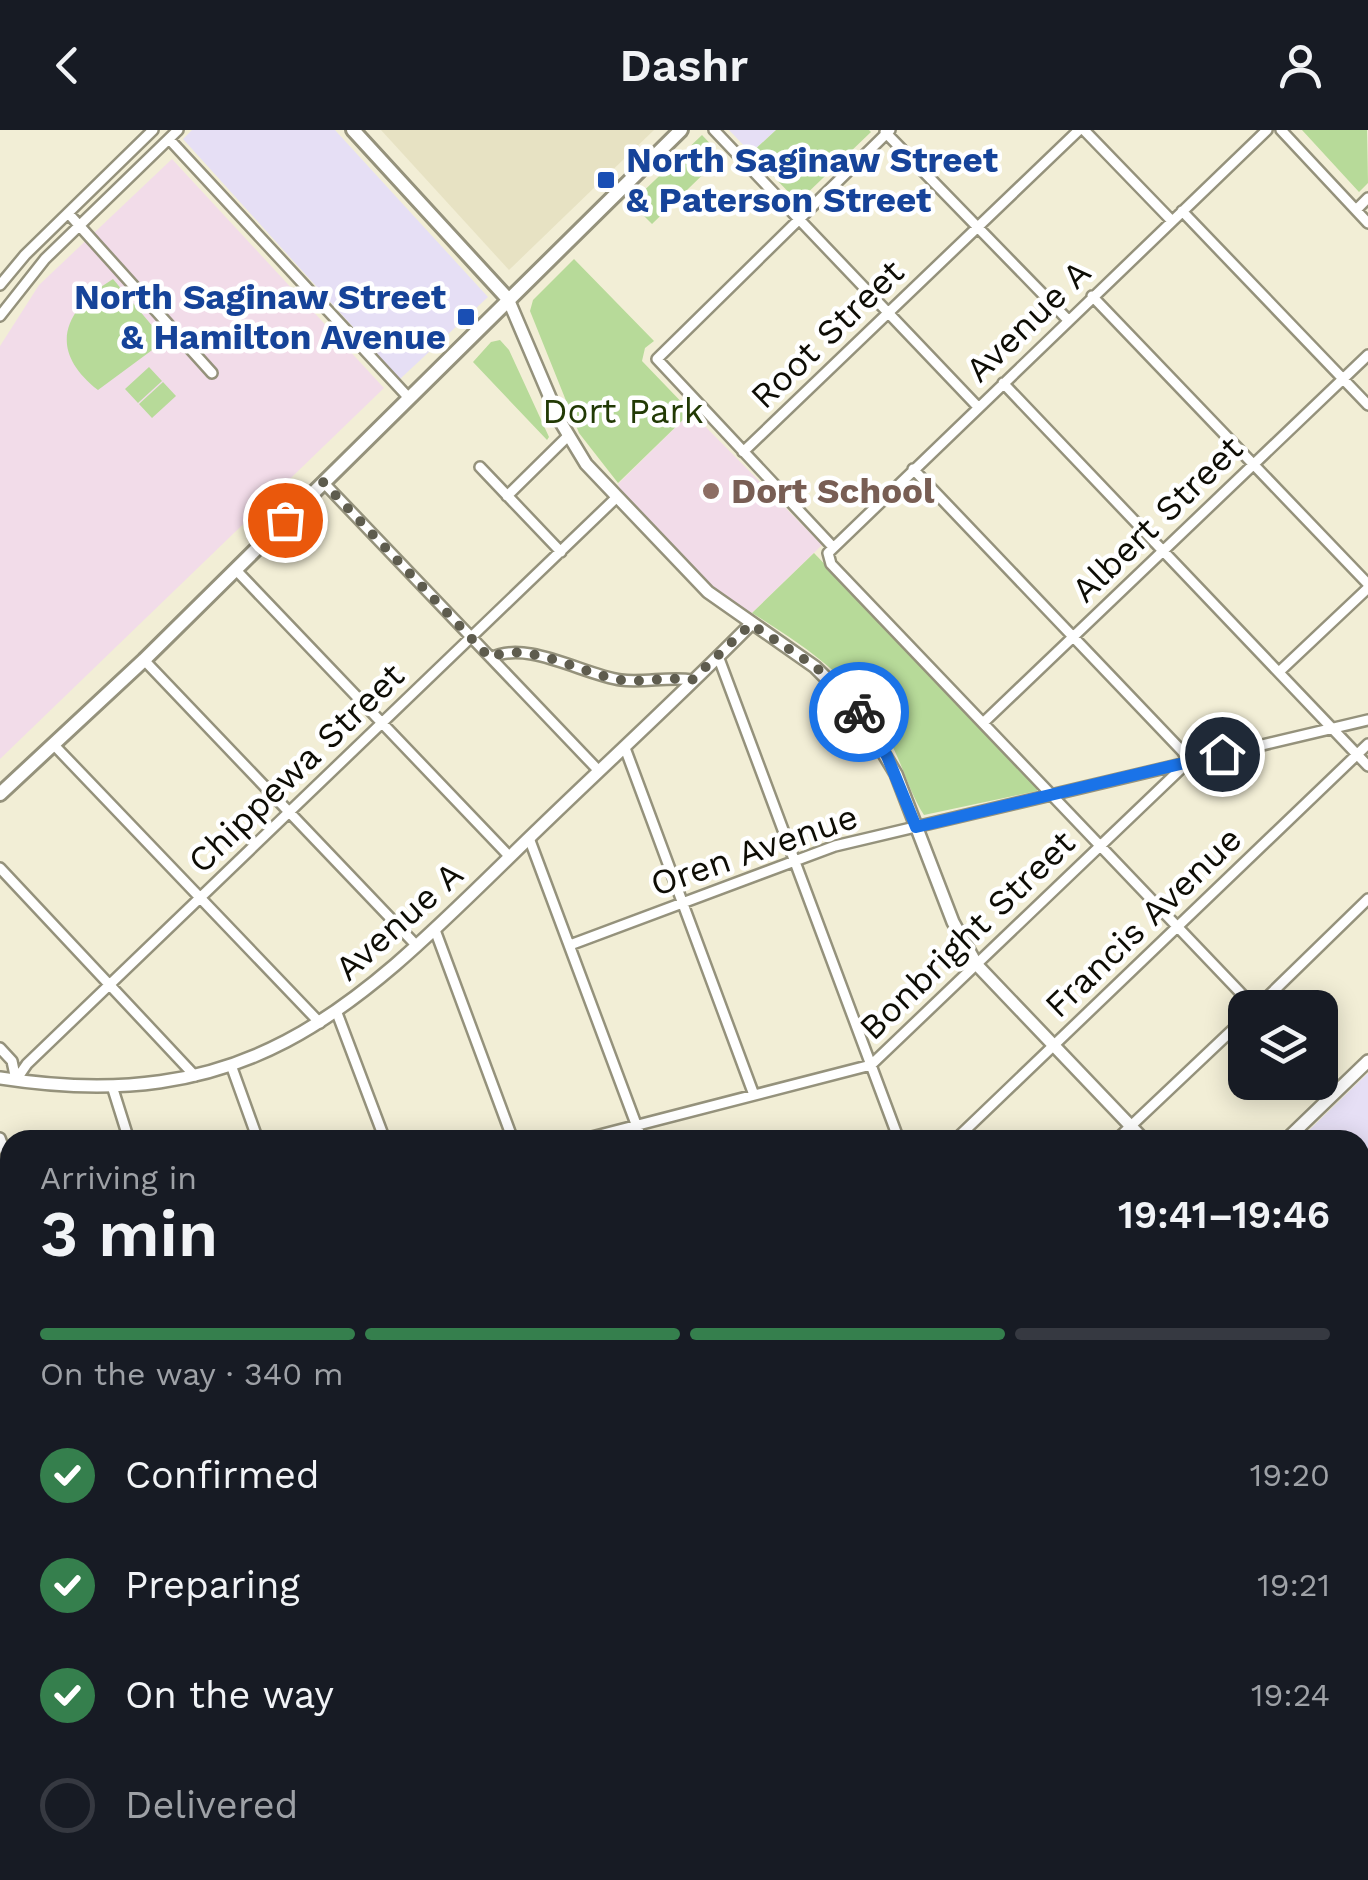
<!DOCTYPE html>
<html lang="en">
<head>
<meta charset="utf-8">
<style>
	body { margin:0; font-family:"Work Sans",sans-serif; background:#20242c; color:#f1f3f6; height:100vh; display:flex; flex-direction:column; font-size:38px; white-space:nowrap }
	* { box-sizing:border-box; margin:0 }
	p { font-size:32px; color:#9ea1a6 }
	.icon { flex:none; width:55px; height:55px; fill:none; stroke:currentColor; stroke-width:2; stroke-linecap:round; stroke-linejoin:round }
	.map { position:relative; flex:1; overflow:hidden }
	.details { position:absolute; left:0px; top:1000px; width:1370px; height:750px; display:flex; flex-direction:column; background:#171b24; border-radius:30px 30px 0 0; box-shadow:0 5px 25px #0003 }
	.details>* { flex:none }
	.tools { position:absolute; left:1228px; top:860px; display:grid; gap:20px }
	.tools a { display:grid; place-items:center; width:110px; height:110px; border-radius:20px; background:#171b24; box-shadow:0 5px 25px #0003; font-size:50px }
	.pin { position:absolute; display:grid; place-items:center; width:85px; height:85px; color:#fff; margin:-42px; border:5px solid #fff; border-radius:50%; box-shadow:0 2px 10px #0007 }
	.courier { position:absolute; display:grid; place-items:center; width:100px; height:100px; margin:-50px; border:8px solid #1a73e8; border-radius:50%; background:#fff; color:#222; box-shadow:0 2px 12px #0007 }
	.headline em { font-style:normal; font-weight:600 }
	.headline div { display:flex; flex-direction:column-reverse }
	.headline { display:flex; align-items:center; justify-content:space-between; height:170px; padding:0 40px }
	h1 { font-size:65px; font-weight:600; line-height:75px }
	.bar { display:grid; grid-template-columns:repeat(4,1fr); gap:15px 10px; align-content:center; height:120px; padding:0 40px }
	.bar i { height:12px; border-radius:8px; background:#363941 }
	.bar .current { background:#357f4d }
	.bar p { grid-column:span 4 }
	ol { padding:0 40px; list-style:none }
	li { display:flex; align-items:center; gap:30px; height:110px }
	li p { margin-inline-start:auto }
	li .icon { padding:10px; border-radius:50%; background:#357f4d; color:#fff; stroke-width:4 }
	li:last-child { color:#9ea1a6 }
	li i { width:55px; height:55px; border:5px solid #363941; border-radius:50% }
	header { display:flex; justify-content:space-between; align-items:center; height:130px; padding:0 40px; background:#171b24; font-size:45px; font-weight:600 }
	.map>svg:first-child { display:block }
</style>
</head>
<body>
<header><svg class="icon" aria-label="back" viewBox="0 0 24 24"><path d="M15 5l-7 7 7 7"/></svg>Dashr<svg class="icon" aria-label="person" viewBox="0 0 24 24"><circle cx="12" cy="8" r="4"/><path d="M4 21q1-7 8-7t8 7"/></svg></header>
<div class="map">
<svg width="1368" height="1750" viewBox="0 0 1368 1750">
	<rect width="100%" height="100%" fill="#f2eed6"/>
	<path fill="#e6dff5" d="M192 0H335L488 167 400 249 183 9Z
		M729 0H776L751 23Z
		M1368 943V1078L1360 1070V1010L1302 1007Z"/>
	<path fill="#e7e2c3" d="M381 0H654L509 140Z"/>
	<path fill="#f2dce9" d="M172 29 384 258 0 629V216L39 155Z
		M691 282 822 415 752 483 717 462 621 361 618 354Z
		M96 1740H268L277 1749 106 1750Z"/>
	<path fill="#b7da99" d="M776 0H869L871 2 798 72 751 23Z
		M1302 0H1367L1368 53 1359 62Z
		M702 5 722 26 652 94 631 73Z
		M574 129 654 211 645 218 642 231 691 282 618 353 579 303 530 181 533 170Z
		M113 149 159 204V215L98 260C47 220 63 180 113 149Z
		M500 210 509 220 549 307 547 310 473 232 491 212Z
		M149 237 162 251 138 273 125 259Z
		M163 252 176 266 152 288 139 274Z
		M814 423 1038 657 1037 661 924 685C909 662 902 632 888 608 857 551 805 516 752 483Z"/>
	<g fill="none" stroke-linecap="round" stroke-linejoin="round">
		<g stroke="#95927c" stroke-width="14">
			<path id="minor" d="M714 0 978 277
				M1084 0 1172 91
				M1281 0 1368 93
				M885 2 1068 190
				M169 9 408 267
				M1356 80 1368 68
				M1182 81 1368 275
				M68 83 212 243
				M0 155 25 125 153 0
				M1092 166 1368 454
				M0 186 45 129 178 0
				M1003 253 1368 636
				M743 322 1079 0
				M480 337 561 422
				M323 352 599 641
				M507 366 568 306
				M832 416 657 229 890 0
				M235 439 510 727
				M718 526 899 1010
				M491 528C526 509 584 545 621 550 645 553 669 546 693 550
				M144 530 417 816
				M1280 541 1368 458
				M983 593 1368 225
				M53 614 320 893
				M625 618 754 965
				M529 708 642 1010
				M0 738 195 946
				M435 800 513 1010
				M570 815 835 716 1368 590
				M1255 878 831 434 828 423 1267 0
				M1256 878 1368 769
				M337 883 385 1010
				M0 918 12 931 16 950
				M231 935 258 1010
				M1320 942 1338 960
				M16 950 27 934 616 368
				M112 956 129 1010
				M0 1008 10 1035
				M580 1010 871 935 1188 632 1183 622 913 339
				M955 1010 1368 614
				M1116 1010 1245 888
				M1360 1076 1368 1084
				M0 1159 10 1156
				M0 1287 10 1298
				M1360 1377 1368 1386
				M1360 1433 1368 1425
				M0 1447 10 1458
				M1360 1510 1368 1518
				M1360 1643 1368 1651
				M126 1740 135 1750
				M275 1740 284 1750
				M425 1740 435 1750
				M580 1740 590 1750
				M737 1740 747 1750
				M894 1740 903 1750
				M1184 1740 1194 1750
				M1325 1740 1335 1750
				M1030 1750 1041 1740"/>
		</g>
		<g stroke="#95927c" stroke-width="16">
			<path id="tertiary" d="M508 169 560 291 586 334 708 462 815 537 857 579 896 644 953 792 977 835 1144 1010
				M0 948C255 988 358 875 526 711 601 638 678 568 751 494
				M1286 1010 1368 931
				M1360 1236 1368 1244
				M518 1750 528 1740"/>
		</g>
		<g stroke="#95927c" stroke-width="18">
			<path id="secondary" d="M353 0 508 169
				M0 664 144 530 681 0"/>
		</g>
		<use href="#minor" stroke="#fff" stroke-width="9"/>
		<use href="#tertiary" stroke="#fff" stroke-width="11"/>
		<use href="#secondary" stroke="#fff" stroke-width="12"/>
	</g>
	<g fill="none" stroke-linecap="round" stroke-linejoin="round">
		<path stroke="#5e5c4e" stroke-width="10" stroke-dasharray="0 18" d="M285 390 323 352 490 528C526 509 584 545 621 550 645 553 669 546 692 550L751 494 816 537 859 582"/>
		<path stroke="#1a73e8" stroke-width="12" d="M859 582 887 626 916 697 1222 624"/>
	</g>
	<g fill="#1a4fb4" stroke="#fff" stroke-width="4">
		<rect x="596" y="40" width="20" height="20" rx="5"/>
		<rect x="456" y="177" width="20" height="20" rx="5"/>
	</g>
	<circle fill="#8d6e63" stroke="#fff" stroke-width="4" cx="711" cy="361" r="10"/>
	<g text-anchor="middle" dominant-baseline="central" stroke-width="9" stroke-linejoin="round" paint-order="stroke">
		<g font-size="35" font-weight="bold" fill="#164399" stroke="#fff" text-anchor="start">
			<text x="626" y="30">North Saginaw Street<tspan x="626" dy="40">&amp; Paterson Street</tspan></text>
			<text x="446" y="167" text-anchor="end">North Saginaw Street<tspan x="446" dy="40">&amp; Hamilton Avenue</tspan></text>
		</g>
		<g font-size="35" fill="#0e0d05" stroke="#fff">
			<text transform="translate(1028 191) rotate(-44)">Avenue A</text>
			<text transform="translate(827 204) rotate(-44)">Root Street</text>
			<text transform="translate(1157 389) rotate(-44)">Albert Street</text>
			<text transform="translate(296 638) rotate(-44)">Chippewa Street</text>
			<text transform="translate(754 720) rotate(-19)">Oren Avenue</text>
			<text transform="translate(399 791) rotate(-42)">Avenue A</text>
			<text transform="translate(1143 792) rotate(-44)">Francis Avenue</text>
			<text transform="translate(967 805) rotate(-44)">Bonbright Street</text>
		</g>
		<g font-size="35" fill="#223a05" stroke="#fff">
			<text x="623" y="281">Dort Park</text>
		</g>
		<g font-size="35" font-weight="bold" fill="#785e54" stroke="#fff" text-anchor="start">
			<text x="731" y="361">Dort School</text>
		</g>
	</g>
</svg>
<div class="tools">
<a><svg class="icon" aria-label="layers" viewBox="0 0 24 24"><path d="M12 4l9 5-9 5-9-5zM3 14l9 5 9-5"/></svg></a>
</div>
<div class="pin" style="left:285px;top:390px;background:#ea580c"><svg class="icon" aria-label="bag" viewBox="0 0 24 24"><path d="M5 8h14l-1 12H6zM9 8a3 3 0 0 1 6 0"/></svg></div>
<div class="pin" style="left:1222px;top:624px;background:#1f2937"><svg class="icon" aria-label="home" viewBox="0 0 24 24"><path d="M3 11l9-7 9 7M6 9v11h12V9"/></svg></div>
<div class="courier" style="left:859px;top:582px"><svg class="icon" aria-label="bike" viewBox="0 0 24 24"><circle cx="6" cy="16" r="4"/><circle cx="18" cy="16" r="4"/><path d="M6 16l4-8h5l3 8M10 8l3 8H6M13 5h3"/></svg></div>
<section class="details">
<div class="headline"><div><h1>3 min</h1><p>Arriving in</p></div><em>19:41–19:46</em></div>
<div class="bar"><i class="current"></i><i class="current"></i><i class="current"></i><i></i><p>On the way · 340 m</p></div>
<ol>
<li><svg class="icon" aria-label="check" viewBox="0 0 24 24"><path d="M5 12l5 5 9-10"/></svg>Confirmed<p>19:20</p></li>
<li><svg class="icon" aria-label="check" viewBox="0 0 24 24"><path d="M5 12l5 5 9-10"/></svg>Preparing<p>19:21</p></li>
<li><svg class="icon" aria-label="check" viewBox="0 0 24 24"><path d="M5 12l5 5 9-10"/></svg>On the way<p>19:24</p></li>
<li><i></i>Delivered</li>
</ol>
</section>
</div>
</body>
</html>
